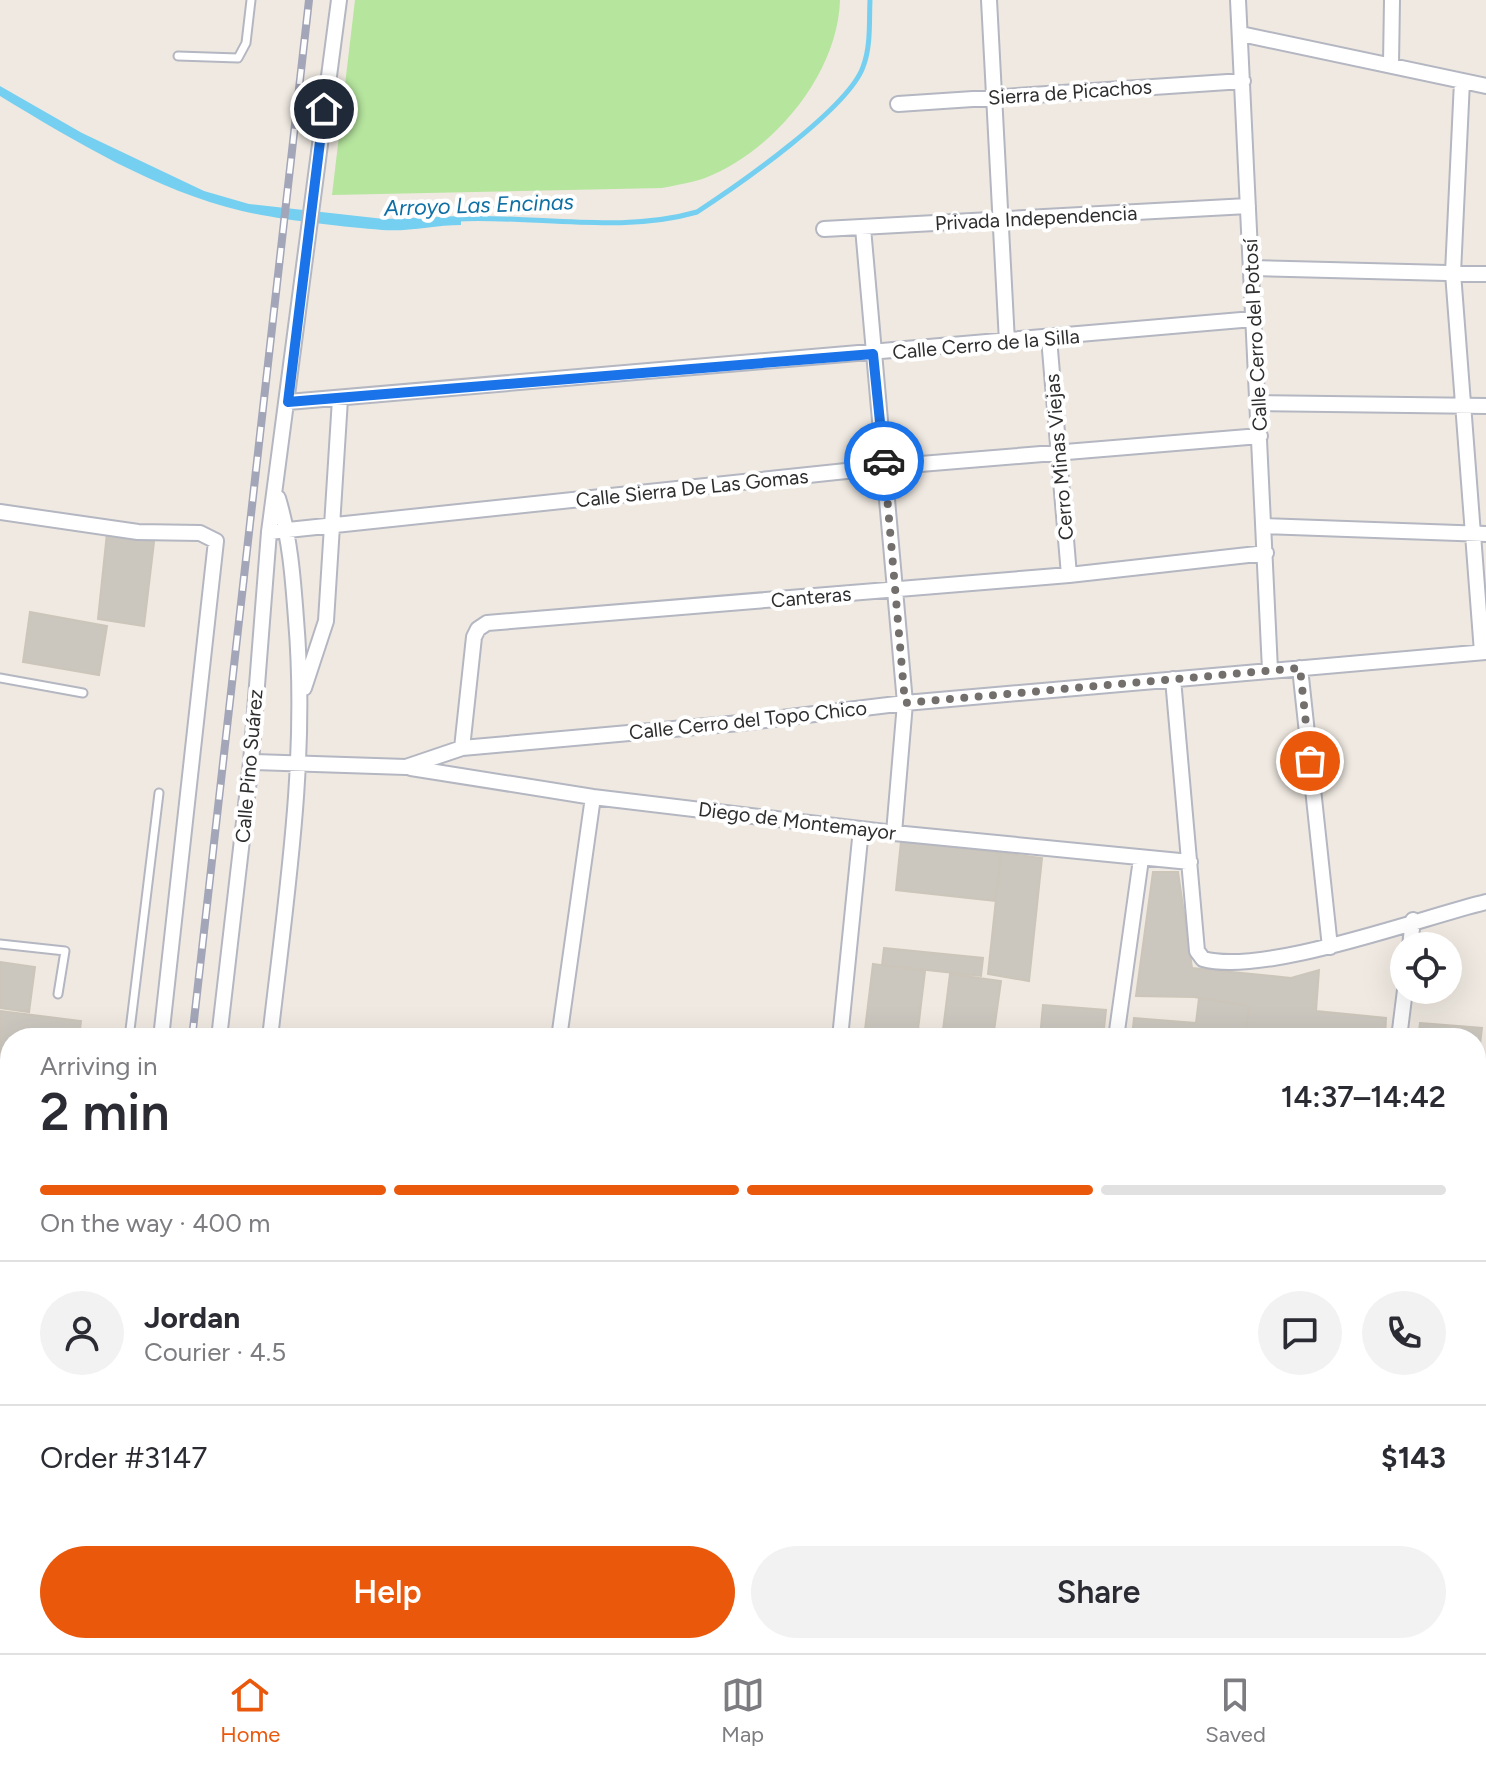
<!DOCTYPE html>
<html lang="en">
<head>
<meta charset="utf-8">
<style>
	body { margin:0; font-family:Figtree,sans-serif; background:#f2f2f3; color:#2b2b33; height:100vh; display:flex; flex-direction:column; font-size:30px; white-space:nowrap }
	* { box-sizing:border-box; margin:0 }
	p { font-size:26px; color:#7c7c81 }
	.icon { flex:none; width:44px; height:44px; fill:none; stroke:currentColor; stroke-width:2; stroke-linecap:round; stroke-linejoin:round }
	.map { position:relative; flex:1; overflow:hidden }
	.drawer { position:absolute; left:0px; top:1028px; width:1486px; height:626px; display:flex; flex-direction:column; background:#fff; border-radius:32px 32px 0 0; box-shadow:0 8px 32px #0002 }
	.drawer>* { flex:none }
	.buttons { position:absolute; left:1390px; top:932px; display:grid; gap:16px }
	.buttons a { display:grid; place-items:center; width:72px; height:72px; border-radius:50%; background:#fff; box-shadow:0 8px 32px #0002; font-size:40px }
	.pin { position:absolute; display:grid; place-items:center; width:68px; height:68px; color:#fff; margin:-34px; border:4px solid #fff; border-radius:50%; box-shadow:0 2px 8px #0007 }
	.courier { position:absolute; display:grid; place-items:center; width:80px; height:80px; margin:-40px; border:6px solid #1a73e8; border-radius:50%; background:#fff; color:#222; box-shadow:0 2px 10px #0007 }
	.head em { font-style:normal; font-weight:600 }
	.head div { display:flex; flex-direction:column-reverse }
	.head { display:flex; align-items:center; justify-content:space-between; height:136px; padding:0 40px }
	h1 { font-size:52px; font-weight:600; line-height:60px }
	.bar { display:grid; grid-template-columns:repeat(4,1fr); gap:12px 8px; align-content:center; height:96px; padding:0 40px }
	.bar i { height:10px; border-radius:6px; background:#e1e1e2 }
	.bar .current { background:#ea580c }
	.bar p { grid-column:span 4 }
	.line { display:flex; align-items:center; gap:20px; padding:0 40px; border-top:2px solid #e1e1e2 }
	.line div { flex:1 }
	.round { display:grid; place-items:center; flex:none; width:84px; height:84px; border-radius:42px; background:#f2f2f3 }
	.primary-button { display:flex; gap:16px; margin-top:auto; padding:16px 40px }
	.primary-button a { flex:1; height:92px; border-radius:48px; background:#ea580c; color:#fff; font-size:32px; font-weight:600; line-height:92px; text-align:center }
	.primary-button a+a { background:#f2f2f3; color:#2b2b33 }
	.dock { display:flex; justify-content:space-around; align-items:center; height:112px; border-top:2px solid #e1e1e2; background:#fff; font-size:22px; color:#7c7c81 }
	.dock a { display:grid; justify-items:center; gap:4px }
	.dock .current { color:#ea580c }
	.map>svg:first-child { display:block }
</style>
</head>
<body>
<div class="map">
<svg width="1486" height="1653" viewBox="0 0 1486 1653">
	<rect width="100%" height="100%" fill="#efe9e1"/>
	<path fill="#b6e59e" d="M355 0H840C838 74 773 152 705 178 691 183 676 185 662 188L332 195Z"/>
	<path fill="#75cff0" d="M0 86 82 133 204 191 249 204 384 219 461 216V225C435 225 408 232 382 230 343 227 280 220 242 211 155 190 76 142 0 96Z"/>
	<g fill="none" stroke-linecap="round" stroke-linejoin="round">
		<path stroke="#75cff0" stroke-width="5" d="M456 219C534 215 621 234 697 212 737 186 848 109 863 67 871 46 869 23 870 0"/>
	</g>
	<path fill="#cbc7bf" stroke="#cbc5ba" stroke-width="2" d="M107 533 154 542 144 626 98 619Z
		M30 612 107 626 99 675 23 662Z
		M901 841 1001 853 995 901 896 890Z
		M1001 853 1042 858 1029 981 988 974Z
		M1153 872H1178L1192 968 1291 978 1319 970 1316 1011 1386 1018 1385 1038H1245L1249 1006 1194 997 1136 996Z
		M884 948 983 958 981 976 882 965Z
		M0 962 35 967 29 1012 0 1008Z
		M873 964 925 971 917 1038H864Z
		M950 974 1001 981 993 1038H942Z
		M1199 998 1249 1006 1245 1038H1132L1134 1018 1196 1023Z
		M1043 1005 1106 1010 1103 1038H1040Z
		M0 1011 81 1021 79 1038H10V1109L0 1108Z
		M1420 1023 1482 1028 1476 1078V1038H1418Z
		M1476 1307 1486 1308V1351L1476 1350Z
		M1485 1464H1486V1587L1476 1585Z
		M1486 1611V1653H1473L1476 1644Z
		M1071 1644H1183L1182 1653H1070Z
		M1183 1644H1304L1303 1653H1182Z"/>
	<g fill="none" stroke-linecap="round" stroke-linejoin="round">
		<g stroke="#b4b7c1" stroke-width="11">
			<path id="service" d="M178 56 238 58 246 43 251 0
				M0 678 83 693
				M0 944 65 951 58 994
				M129 1038 159 793"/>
		</g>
		<g stroke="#b4b7c1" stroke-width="18">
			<path id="minor" d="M989 0 1007 342
				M1238 0 1270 670
				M1241 34 1486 86
				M1391 64 1392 0
				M1462 81 1453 273 1482 652
				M898 104 1243 81
				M863 228 905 703 894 833
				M824 229 1248 206
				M1250 268 1486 274
				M1049 338 1069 575
				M288 402 1253 319
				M1257 403 1486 406
				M0 512 138 532 200 533 216 541 161 1038
				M1265 526 1486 534
				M269 532 884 467 1260 436
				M1300 668 1330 947
				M1173 679 1197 951 1203 959C1264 976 1420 918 1486 902
				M304 688 326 621 340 399
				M462 748 474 637 478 629 487 623 1069 575 1266 553
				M251 762 406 767 462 748 740 723 905 703 1486 652
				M411 768 593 797 894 833 1190 862
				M1410 946 1413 920
				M219 1038 251 762 269 532 339 0
				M270 1038C286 896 308 761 296 619 293 578 290 538 278 498
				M559 1038 593 797
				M840 1038 861 829
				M1116 1038 1141 859
				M1399 1038 1405 990
				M1476 1172 1486 1173
				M0 1218 10 1220
				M1476 1247 1486 1248
				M1476 1454 1486 1455
				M0 1516 10 1517
				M707 1644 797 1653
				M74 1653 76 1644
				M148 1653 149 1644
				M204 1653 205 1644
				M481 1653 482 1644
				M1040 1653 1041 1644
				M1319 1653 1321 1644"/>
		</g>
		<use href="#service" stroke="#fff" stroke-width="7"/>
		<use href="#minor" stroke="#fff" stroke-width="14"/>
		<g stroke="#a3a6b8" stroke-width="8">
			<path id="rail" d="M192 1038 309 0
				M112 1653 114 1644"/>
		</g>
		<use href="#rail" stroke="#fff" stroke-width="5" stroke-dasharray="15" stroke-linecap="butt"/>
	</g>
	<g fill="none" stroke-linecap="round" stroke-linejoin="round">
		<path stroke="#726f6d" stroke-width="8" stroke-dasharray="0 14.4" d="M884 461 905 703 1300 668 1310 761"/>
		<path stroke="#1a73e8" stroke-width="10" d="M324 109 288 402 873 354 884 461"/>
	</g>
	<g text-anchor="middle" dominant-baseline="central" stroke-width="8" stroke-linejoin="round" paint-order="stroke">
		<g font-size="20" fill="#2e2e2e" stroke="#fff">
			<text transform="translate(1070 92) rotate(-4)">Sierra de Picachos</text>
			<text transform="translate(1036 218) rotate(-3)">Privada Independencia</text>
			<text transform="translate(1255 335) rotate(-93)">Calle Cerro del Potosí</text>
			<text transform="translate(986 344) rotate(-5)">Calle Cerro de la Silla</text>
			<text transform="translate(1059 457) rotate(-95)">Cerro Minas Viejas</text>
			<text transform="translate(692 488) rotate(-6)">Calle Sierra De Las Gomas</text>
			<text transform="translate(811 597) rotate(-5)">Canteras</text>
			<text transform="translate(748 720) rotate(-6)">Calle Cerro del Topo Chico</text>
			<text transform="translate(249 766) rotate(-85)">Calle Pino Suárez</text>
			<text transform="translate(797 821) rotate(7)">Diego de Montemayor</text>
		</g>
		<g font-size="22" font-style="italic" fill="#0d6fa3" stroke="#fff">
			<text transform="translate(479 205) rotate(-2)">Arroyo Las Encinas</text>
		</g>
	</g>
</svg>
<div class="buttons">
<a><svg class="icon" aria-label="locate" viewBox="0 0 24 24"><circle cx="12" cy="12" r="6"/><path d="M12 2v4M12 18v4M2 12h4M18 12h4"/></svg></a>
</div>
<div class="pin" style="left:1310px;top:761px;background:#ea580c"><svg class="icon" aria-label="bag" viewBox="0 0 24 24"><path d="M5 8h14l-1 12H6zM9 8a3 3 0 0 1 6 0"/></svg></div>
<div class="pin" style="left:324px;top:109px;background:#1f2937"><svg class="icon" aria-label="home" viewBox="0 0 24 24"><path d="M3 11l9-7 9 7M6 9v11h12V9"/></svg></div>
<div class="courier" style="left:884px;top:461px"><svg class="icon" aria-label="car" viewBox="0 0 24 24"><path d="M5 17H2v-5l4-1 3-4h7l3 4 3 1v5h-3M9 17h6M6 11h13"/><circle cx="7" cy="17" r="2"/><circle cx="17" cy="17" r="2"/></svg></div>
<section class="drawer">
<div class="head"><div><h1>2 min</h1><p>Arriving in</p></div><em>14:37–14:42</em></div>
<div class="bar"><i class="current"></i><i class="current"></i><i class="current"></i><i></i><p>On the way · 400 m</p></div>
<div class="line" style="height:144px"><a class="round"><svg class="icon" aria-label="person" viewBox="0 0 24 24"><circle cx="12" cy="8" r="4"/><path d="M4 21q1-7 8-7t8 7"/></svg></a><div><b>Jordan</b><p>Courier · 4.5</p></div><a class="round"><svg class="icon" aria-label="chat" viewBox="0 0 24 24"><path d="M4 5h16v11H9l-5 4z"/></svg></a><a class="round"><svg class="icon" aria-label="phone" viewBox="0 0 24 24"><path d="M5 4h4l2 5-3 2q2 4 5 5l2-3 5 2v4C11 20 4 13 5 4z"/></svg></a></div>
<div class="line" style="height:104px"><div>Order #3147</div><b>$143</b></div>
<div class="primary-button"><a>Help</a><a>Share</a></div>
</section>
</div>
<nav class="dock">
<a class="current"><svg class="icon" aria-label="home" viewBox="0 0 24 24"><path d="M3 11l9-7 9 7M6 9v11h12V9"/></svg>Home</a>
<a><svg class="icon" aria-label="map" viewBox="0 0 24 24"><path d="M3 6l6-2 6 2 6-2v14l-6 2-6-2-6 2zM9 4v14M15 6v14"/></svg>Map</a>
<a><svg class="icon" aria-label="saved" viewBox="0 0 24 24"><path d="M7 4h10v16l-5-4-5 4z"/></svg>Saved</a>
</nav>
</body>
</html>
